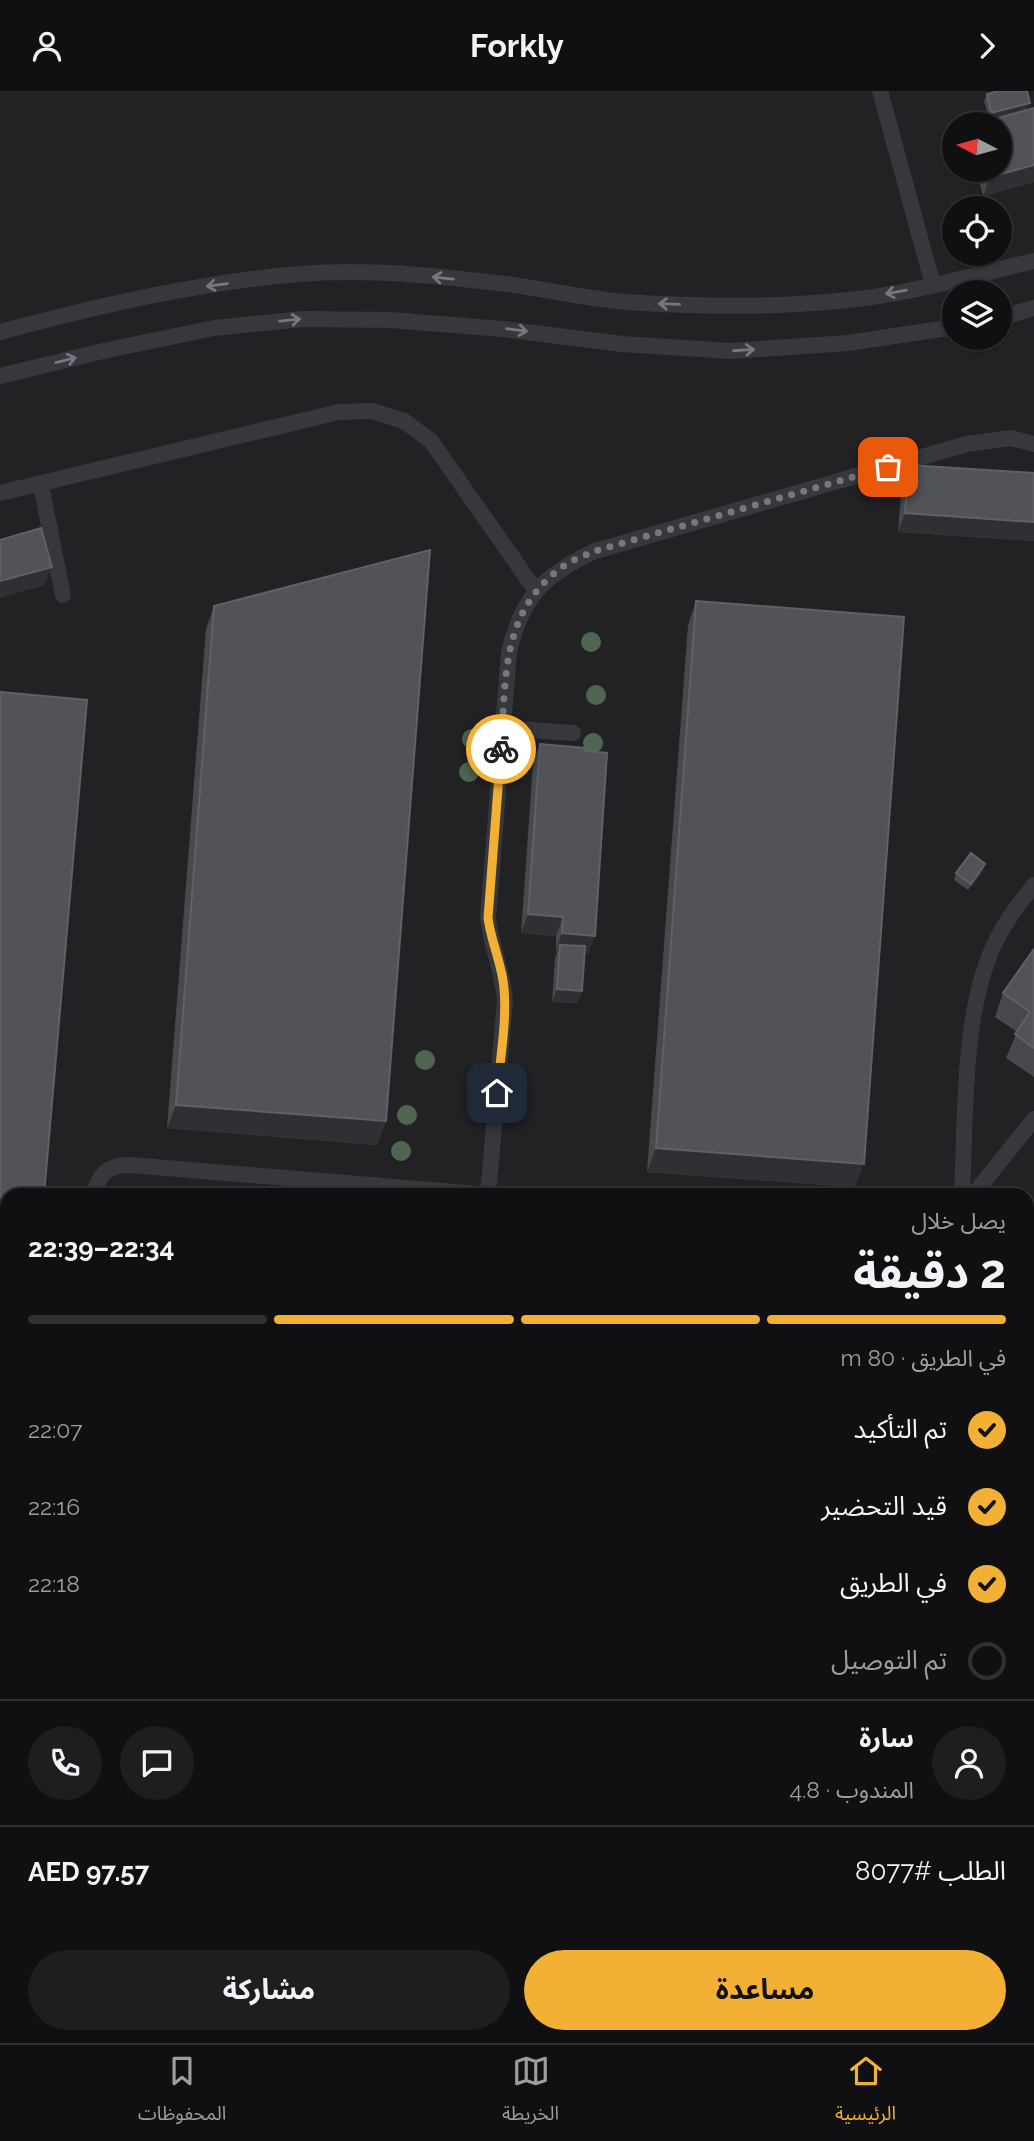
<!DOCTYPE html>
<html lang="ar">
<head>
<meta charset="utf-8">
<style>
	body { margin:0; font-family:Raleway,"Noto Sans Arabic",sans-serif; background:#1e1e20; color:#f1f3f6; direction:rtl; height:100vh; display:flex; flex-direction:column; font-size:26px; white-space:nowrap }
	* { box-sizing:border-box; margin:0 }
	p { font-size:23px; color:#9c9d9f }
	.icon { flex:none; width:38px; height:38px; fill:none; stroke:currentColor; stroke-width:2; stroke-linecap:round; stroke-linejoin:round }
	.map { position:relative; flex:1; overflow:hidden; direction:ltr }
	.panel { position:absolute; left:0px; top:1097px; width:1034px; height:856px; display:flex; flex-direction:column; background:#101012; border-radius:21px 21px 0 0; box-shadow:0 2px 5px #0004,0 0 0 2px #303032; direction:rtl }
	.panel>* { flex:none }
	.needle { width:46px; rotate:276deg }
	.controls { position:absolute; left:942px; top:21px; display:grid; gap:14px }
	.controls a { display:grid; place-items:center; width:70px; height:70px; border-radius:50%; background:#101012; box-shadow:0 2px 5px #0004,0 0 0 2px #303032; font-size:35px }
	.pin { position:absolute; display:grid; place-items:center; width:60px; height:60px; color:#fff; margin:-30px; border-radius:14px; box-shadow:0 4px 10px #0006 }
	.courier { position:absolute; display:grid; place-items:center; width:70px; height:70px; margin:-35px; border:5px solid #f2b134; border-radius:50%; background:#fff; color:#222; box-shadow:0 2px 9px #0007 }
	.head em { font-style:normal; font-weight:700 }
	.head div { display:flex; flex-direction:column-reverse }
	.head { display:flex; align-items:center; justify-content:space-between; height:119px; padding:0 28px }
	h1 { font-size:46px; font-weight:700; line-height:52px }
	.bar { display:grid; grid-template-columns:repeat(4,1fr); gap:10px 7px; align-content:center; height:84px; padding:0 28px }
	.bar i { height:9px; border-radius:5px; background:#303032 }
	.bar .on { background:#f2b134 }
	.bar p { grid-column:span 4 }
	.line { display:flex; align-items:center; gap:18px; padding:0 28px; border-top:2px solid #303032 }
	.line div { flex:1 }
	.round { display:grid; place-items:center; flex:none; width:74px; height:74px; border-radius:37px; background:#1e1e20 }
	ol { padding:0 28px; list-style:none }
	li { display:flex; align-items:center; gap:21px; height:77px }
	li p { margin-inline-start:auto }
	li .icon { padding:7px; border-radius:50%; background:#f2b134; color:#111; stroke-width:4 }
	li:last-child { color:#9c9d9f }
	li i { width:38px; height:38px; border:4px solid #303032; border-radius:50% }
	.primary-button { display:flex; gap:14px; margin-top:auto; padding:14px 28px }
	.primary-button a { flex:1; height:80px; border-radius:42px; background:#f2b134; color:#111; font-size:28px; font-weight:700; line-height:80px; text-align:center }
	.primary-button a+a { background:#1e1e20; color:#f1f3f6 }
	header { display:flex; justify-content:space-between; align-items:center; height:91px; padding:0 28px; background:#101012; font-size:32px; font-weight:700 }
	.tabs { display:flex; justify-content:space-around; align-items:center; height:98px; border-top:2px solid #303032; background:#101012; font-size:19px; color:#9c9d9f }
	.tabs a { display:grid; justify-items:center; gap:4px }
	.tabs .on { color:#f2b134 }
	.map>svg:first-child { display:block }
</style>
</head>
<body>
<header><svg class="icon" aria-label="forward" viewBox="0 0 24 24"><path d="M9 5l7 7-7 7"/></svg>Forkly<svg class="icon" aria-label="person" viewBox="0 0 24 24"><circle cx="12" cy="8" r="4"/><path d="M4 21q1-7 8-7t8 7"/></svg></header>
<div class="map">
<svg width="1034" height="1952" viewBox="0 0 1034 1952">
	<rect width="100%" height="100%" fill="#161618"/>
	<path fill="#222225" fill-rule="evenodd" d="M0 0H1034V1143L1029 1149 1027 1104H7V1223H0ZM954 33H999V79H954ZM954 117H999V163H954ZM954 201H999V247H954Z"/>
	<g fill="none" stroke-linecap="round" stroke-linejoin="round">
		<path stroke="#3d3f44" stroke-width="4.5" stroke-dasharray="3.5 5" stroke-linecap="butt" d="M487 1946 560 1951V1946
			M226 1952 234 1946"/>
		<path stroke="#37383d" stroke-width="16" d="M880 0 933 194
			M999 227 1034 217
			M0 241C98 215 199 191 300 183 368 177 439 185 506 193 546 198 586 208 626 211 700 216 775 217 848 209 911 203 973 184 1034 170
			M0 285 103 260 214 237 303 228 390 229 503 238 622 253 731 260 848 252 954 236
			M41 394 63 504
			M0 402 339 321 372 320 404 330 431 350 536 500
			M503 637 573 642
			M94 1104C98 1083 108 1074 130 1074L491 1104
			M488 1104 505 910C503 881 491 856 488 827L509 561C522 505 544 484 595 460L967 353 1011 347 1034 353
			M962 1104C966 1026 961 916 998 846 1007 828 1021 810 1034 794
			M973 1104 1034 1028
			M0 1284H7
			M0 1557 6 1565V1608L0 1655
			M0 1759 7 1767"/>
		<path stroke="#37383d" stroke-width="30" d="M1027 1223 1034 1224
			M182 1946 186 1952"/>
		<path stroke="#63666e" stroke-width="38" d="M0 1811H7
			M1027 1814H1034
			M1027 1865H1034
			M0 1899H7
			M1027 1913H1034"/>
	</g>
	<g fill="#506452">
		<circle cx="591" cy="551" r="10"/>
		<circle cx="596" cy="604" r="10"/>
		<circle cx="472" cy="648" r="10"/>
		<circle cx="593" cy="652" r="10"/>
		<circle cx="469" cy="681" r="10"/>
		<circle cx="425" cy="969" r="10"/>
		<circle cx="407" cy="1024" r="10"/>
		<circle cx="401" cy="1060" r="10"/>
	</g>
	<path fill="#47494d" d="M987 3 1027 18 989 28 984 10Z
		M1034 17V91L983 105 976 79H999Z
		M909 374 1034 382V450L898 441 902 392Z
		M696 510 855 1096 647 1081 688 534Z
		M214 515 386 1030 377 1054 167 1037 206 538Z
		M540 653 588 863H584L582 900 577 912 552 911 555 867 557 861H556V845L521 842 533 672Z
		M983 780 968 799 954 789 956 782Z
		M1034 858V986L1006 967 1017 941 995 926 1003 902Z
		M1034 1145V1159L1029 1155Z
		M35 1946H133V1949L152 1952H34Z"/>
	<path fill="#2f3033" d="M1030 12 1027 18 989 28 991 22Z
		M1034 74V91L983 105 990 86Z
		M905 422 1034 431V450L898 441Z
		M52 476 45 494 0 507V490Z
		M985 773 983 780 968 799 971 793Z
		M528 823 563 826 556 845 521 842Z
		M562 842 595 845 588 863 559 861 560 854 557 861H556Z
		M557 898 582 900 577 912 552 911Z
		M176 1014 386 1030 377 1054 167 1037Z
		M656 1057 864 1073 855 1096 647 1081Z
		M0 1155H7V1180L0 1179Z
		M0 1245 7 1246V1253L0 1252Z
		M0 1370H7V1384L0 1383Z
		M0 1423 7 1424V1443L0 1442Z"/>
	<path fill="#525359" stroke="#5f6168" stroke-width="2" d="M999 0H1027L1030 12 991 22 987 3Z
		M1034 17V74L990 86 988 79H999V33H976Z
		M909 374 1034 382V431L905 422Z
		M41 437 52 476 0 490V449Z
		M430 459 386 1030 176 1014 214 515Z
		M696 510 904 526 864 1073 656 1057Z
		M0 601 87 609 44 1104H7V1155H0Z
		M540 653 585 657V660L607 662 595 845 562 842 563 826 528 823Z
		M971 762 985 773 971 793 956 782Z
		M560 854 585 855 582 900 557 898Z
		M1034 858V957L1015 943 1030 921 1003 902Z
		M0 1220H7V1246L0 1245Z
		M0 1319H7V1370H0Z
		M0 1395H7V1424L0 1423Z
		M0 1939H7V1946H33V1952H0Z
		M38 1946H133V1949L153 1951 152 1952H38Z"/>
	<defs><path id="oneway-shaft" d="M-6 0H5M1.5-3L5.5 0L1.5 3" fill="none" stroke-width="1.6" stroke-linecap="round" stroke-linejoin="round" transform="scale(1.75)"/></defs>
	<g stroke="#757881">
		<use href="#oneway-shaft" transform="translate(443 187) rotate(-174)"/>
		<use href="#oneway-shaft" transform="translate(217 194) rotate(172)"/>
		<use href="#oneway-shaft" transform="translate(896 201) rotate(170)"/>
		<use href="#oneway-shaft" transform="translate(669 213) rotate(-178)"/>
		<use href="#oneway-shaft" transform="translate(290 229) rotate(-6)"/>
		<use href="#oneway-shaft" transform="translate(517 239) rotate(7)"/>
		<use href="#oneway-shaft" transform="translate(744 259) rotate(-4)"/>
		<use href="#oneway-shaft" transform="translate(66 269) rotate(-14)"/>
	</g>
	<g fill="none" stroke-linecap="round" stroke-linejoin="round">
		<path stroke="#757880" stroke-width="7" stroke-dasharray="0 12.6" d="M501 658C506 590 500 522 561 477 571 469 584 465 595 460L888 376"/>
		<path stroke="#f2b134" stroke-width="9" d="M497 1002C500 968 507 931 504 897 502 873 491 851 488 827L501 658"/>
	</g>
</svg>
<div class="controls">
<a><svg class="needle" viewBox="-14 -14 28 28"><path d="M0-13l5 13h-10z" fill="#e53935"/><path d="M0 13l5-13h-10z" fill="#9c9d9f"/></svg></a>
<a><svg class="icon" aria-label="locate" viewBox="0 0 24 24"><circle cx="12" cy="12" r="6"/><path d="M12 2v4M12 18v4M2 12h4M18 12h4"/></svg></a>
<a><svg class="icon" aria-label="layers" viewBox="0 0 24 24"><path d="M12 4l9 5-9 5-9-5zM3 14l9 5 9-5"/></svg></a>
</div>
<div class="pin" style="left:888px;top:376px;background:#ea580c"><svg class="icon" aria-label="bag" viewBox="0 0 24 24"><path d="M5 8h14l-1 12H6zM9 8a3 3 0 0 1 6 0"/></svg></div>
<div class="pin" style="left:497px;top:1002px;background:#1f2937"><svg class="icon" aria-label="home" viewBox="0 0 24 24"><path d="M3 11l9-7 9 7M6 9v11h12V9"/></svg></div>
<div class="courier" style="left:501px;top:658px"><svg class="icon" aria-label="bike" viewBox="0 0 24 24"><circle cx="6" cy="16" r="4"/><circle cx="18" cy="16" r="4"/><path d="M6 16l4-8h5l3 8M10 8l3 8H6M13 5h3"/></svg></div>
<section class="panel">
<div class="head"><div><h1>2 دقيقة</h1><p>يصل خلال</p></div><em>22:34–22:39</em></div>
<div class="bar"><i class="on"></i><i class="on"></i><i class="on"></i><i></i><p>في الطريق · 80 m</p></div>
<ol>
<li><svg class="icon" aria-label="check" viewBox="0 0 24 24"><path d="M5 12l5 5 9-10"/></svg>تم التأكيد<p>22:07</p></li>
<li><svg class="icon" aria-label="check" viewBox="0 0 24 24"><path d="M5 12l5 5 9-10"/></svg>قيد التحضير<p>22:16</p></li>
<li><svg class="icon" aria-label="check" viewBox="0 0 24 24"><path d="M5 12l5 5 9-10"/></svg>في الطريق<p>22:18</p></li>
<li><i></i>تم التوصيل</li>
</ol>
<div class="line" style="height:126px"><a class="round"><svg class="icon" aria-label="person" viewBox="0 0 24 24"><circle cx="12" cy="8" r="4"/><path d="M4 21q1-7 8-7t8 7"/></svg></a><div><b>سارة</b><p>المندوب · 4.8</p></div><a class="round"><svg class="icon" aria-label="chat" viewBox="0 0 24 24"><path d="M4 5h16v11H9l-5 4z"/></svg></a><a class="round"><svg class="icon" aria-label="phone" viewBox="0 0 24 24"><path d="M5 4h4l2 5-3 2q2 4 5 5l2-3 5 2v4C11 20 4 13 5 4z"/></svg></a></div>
<div class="line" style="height:91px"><div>الطلب #8077</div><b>AED 97.57</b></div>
<div class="primary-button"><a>مساعدة</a><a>مشاركة</a></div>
</section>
</div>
<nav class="tabs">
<a class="on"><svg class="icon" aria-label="home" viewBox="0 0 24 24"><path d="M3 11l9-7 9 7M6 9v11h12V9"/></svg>الرئيسية</a>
<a><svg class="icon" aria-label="map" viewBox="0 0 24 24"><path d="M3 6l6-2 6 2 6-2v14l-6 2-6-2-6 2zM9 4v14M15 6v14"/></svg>الخريطة</a>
<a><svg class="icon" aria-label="saved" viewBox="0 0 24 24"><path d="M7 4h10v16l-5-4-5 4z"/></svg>المحفوظات</a>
</nav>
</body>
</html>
